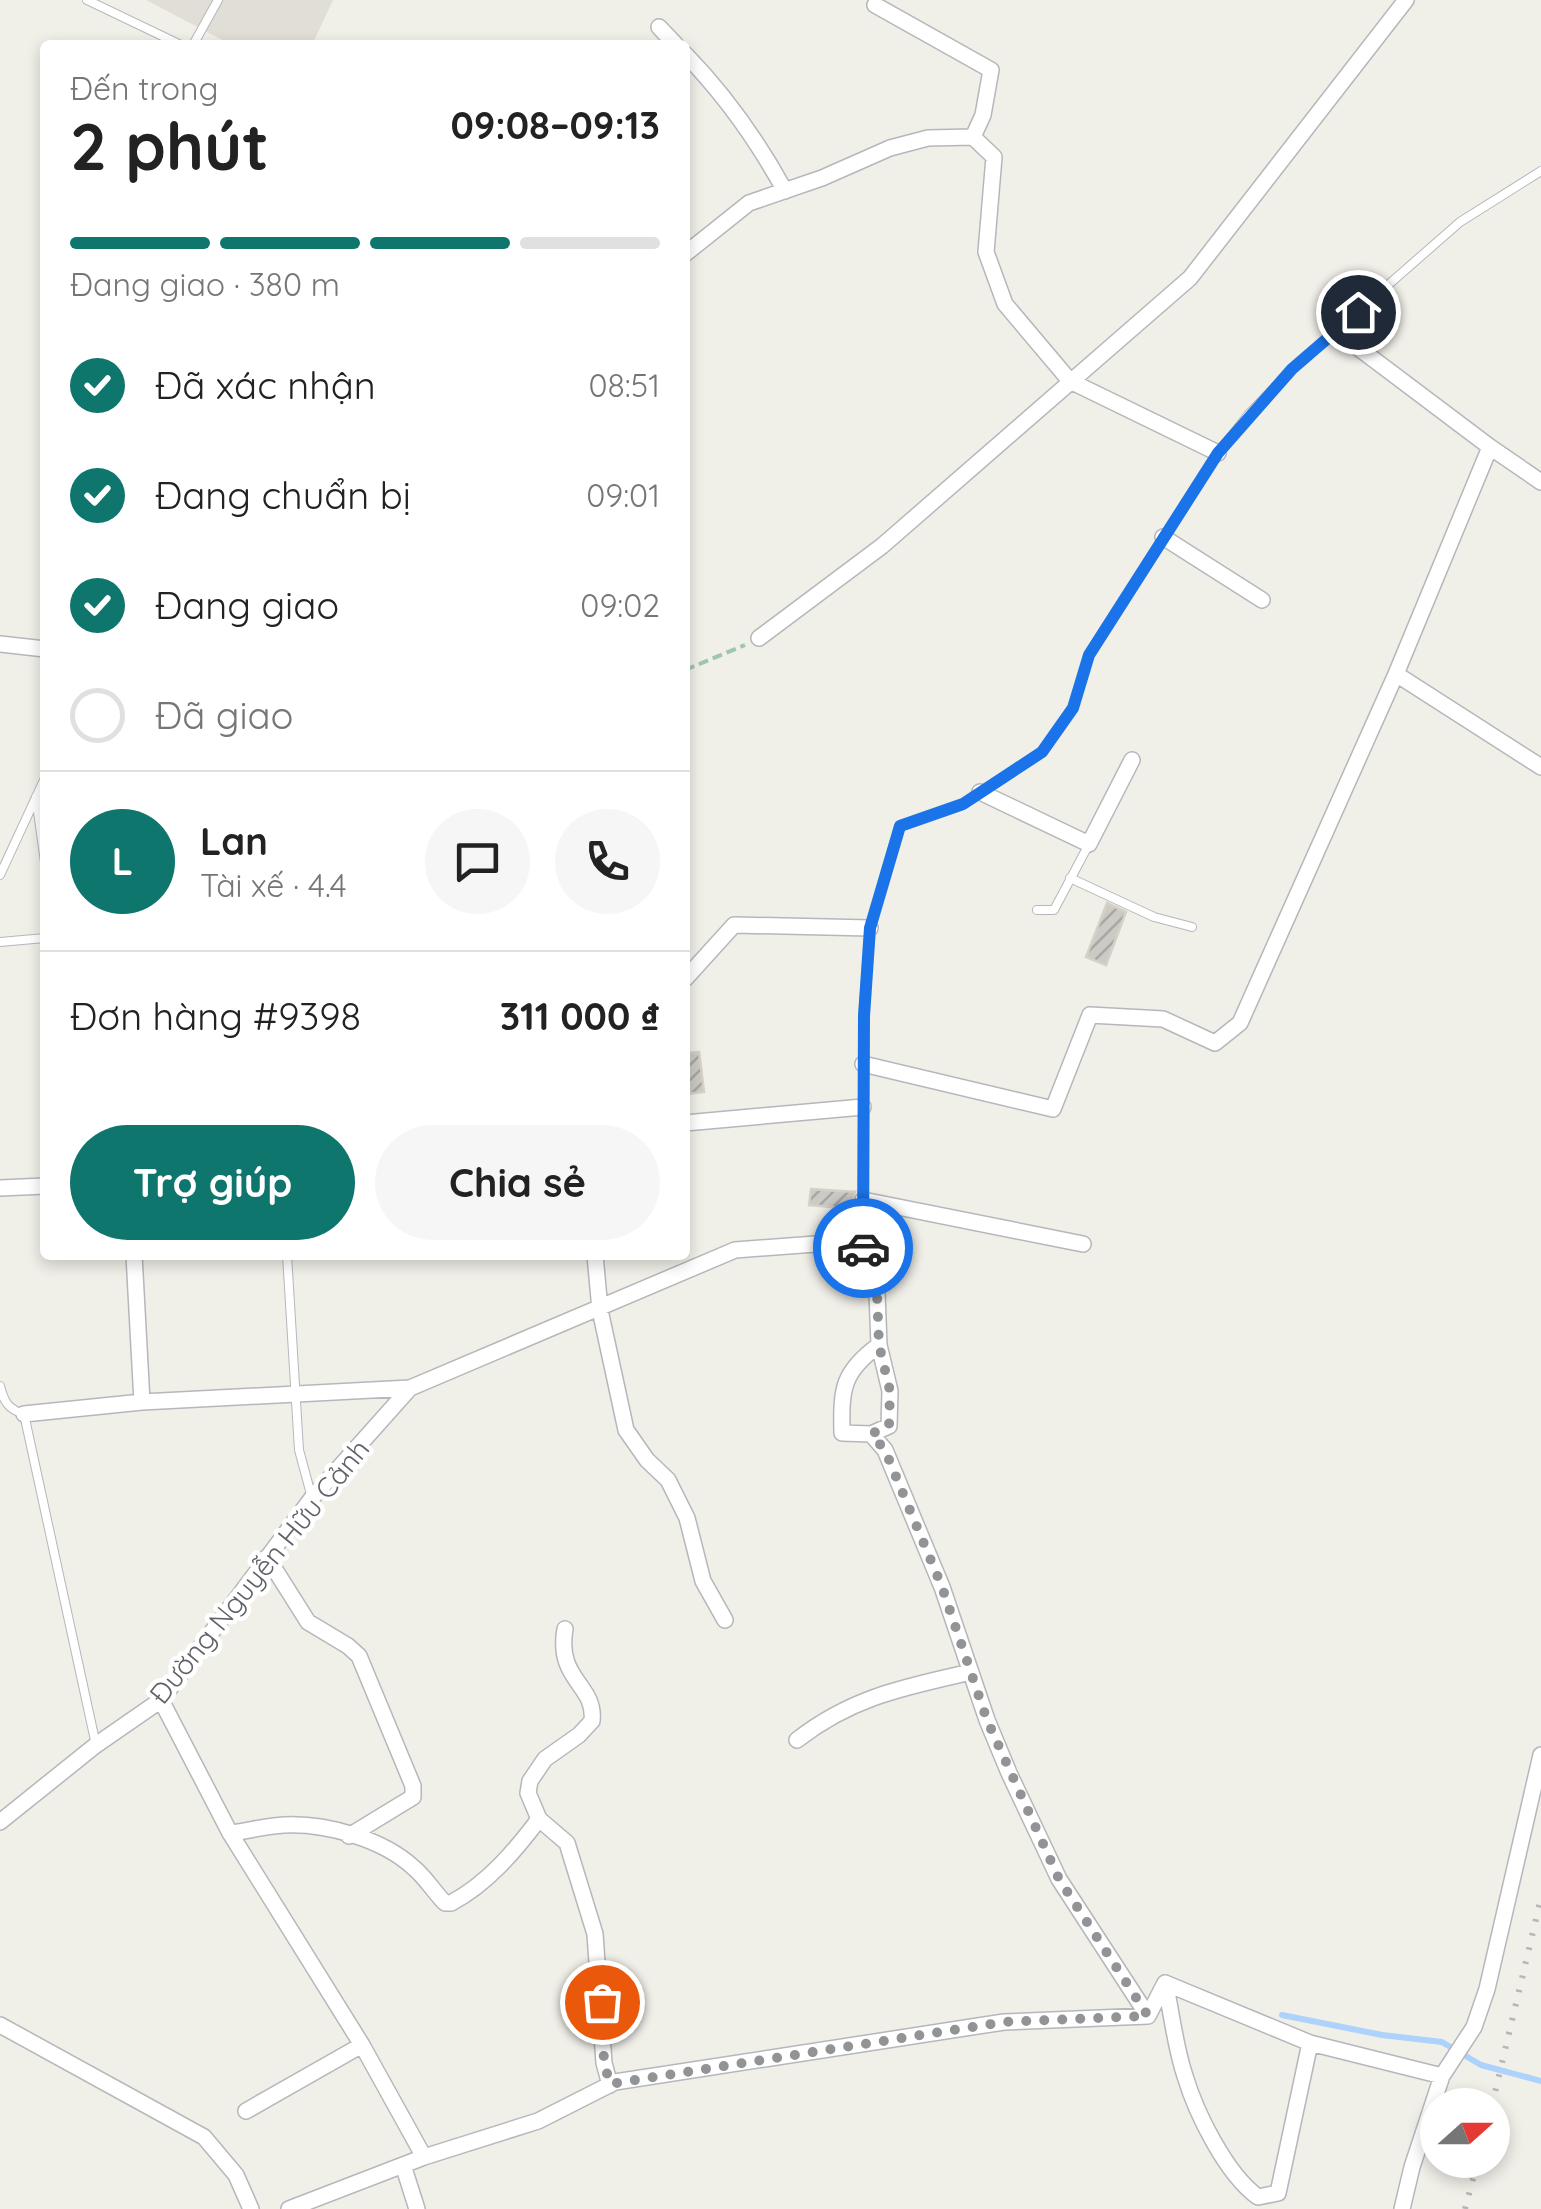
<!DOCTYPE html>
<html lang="vi">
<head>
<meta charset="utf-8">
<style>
	body { margin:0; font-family:Quicksand,sans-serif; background:#f6f6f6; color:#222; height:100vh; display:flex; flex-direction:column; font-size:38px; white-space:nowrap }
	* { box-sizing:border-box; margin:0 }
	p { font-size:32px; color:#767676 }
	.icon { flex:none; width:55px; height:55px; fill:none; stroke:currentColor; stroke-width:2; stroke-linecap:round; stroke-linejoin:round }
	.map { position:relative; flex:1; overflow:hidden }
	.panel { position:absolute; left:40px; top:40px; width:650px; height:1220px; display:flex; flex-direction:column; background:#fff; border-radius:10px; box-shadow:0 5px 15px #0003 }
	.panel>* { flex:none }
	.needle { width:65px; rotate:69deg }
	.tools { position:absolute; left:1420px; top:2088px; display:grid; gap:20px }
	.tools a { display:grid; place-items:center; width:90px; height:90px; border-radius:50%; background:#fff; box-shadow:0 5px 15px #0003; font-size:50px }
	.pin { position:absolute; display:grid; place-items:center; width:85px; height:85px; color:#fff; margin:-42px; border:5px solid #fff; border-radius:50%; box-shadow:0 2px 10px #0007 }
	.courier { position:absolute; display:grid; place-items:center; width:100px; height:100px; margin:-50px; border:8px solid #1a73e8; border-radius:50%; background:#fff; color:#222; box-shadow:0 2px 12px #0007 }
	.overview em { font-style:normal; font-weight:700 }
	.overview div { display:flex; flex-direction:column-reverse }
	.overview { display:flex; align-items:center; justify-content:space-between; height:170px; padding:0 30px }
	h1 { font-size:65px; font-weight:700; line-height:75px }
	.bar { display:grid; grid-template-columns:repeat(4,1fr); gap:15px 10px; align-content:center; height:120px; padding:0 30px }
	.bar i { height:12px; border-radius:8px; background:#e0e0e0 }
	.bar .selected { background:#0f766e }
	.bar p { grid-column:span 4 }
	.line { display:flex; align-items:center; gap:25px; padding:0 30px; border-top:2px solid #e0e0e0 }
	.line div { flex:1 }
	.round { display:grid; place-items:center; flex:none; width:105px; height:105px; border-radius:52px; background:#f6f6f6 }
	ol { padding:0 30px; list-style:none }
	li { display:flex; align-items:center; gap:30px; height:110px }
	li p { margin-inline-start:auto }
	li .icon { padding:10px; border-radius:50%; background:#0f766e; color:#fff; stroke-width:4 }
	li:last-child { color:#767676 }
	li i { width:55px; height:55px; border:5px solid #e0e0e0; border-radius:50% }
	.cta { display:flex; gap:20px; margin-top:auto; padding:20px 30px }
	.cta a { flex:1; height:115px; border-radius:60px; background:#0f766e; color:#fff; font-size:40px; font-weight:700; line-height:115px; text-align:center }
	.cta a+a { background:#f6f6f6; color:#222 }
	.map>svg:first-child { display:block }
</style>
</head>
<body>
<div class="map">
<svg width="1541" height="2209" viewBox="0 0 1541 2209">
	<defs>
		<pattern id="building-hatch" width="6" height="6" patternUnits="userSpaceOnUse" patternTransform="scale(2.5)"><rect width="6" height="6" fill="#cccac4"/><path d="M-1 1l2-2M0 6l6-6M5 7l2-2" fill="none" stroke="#a9a7a3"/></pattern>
	</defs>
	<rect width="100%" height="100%" fill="#f0efe8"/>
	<path fill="#e0ded6" d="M146 0H333L312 45H232Z"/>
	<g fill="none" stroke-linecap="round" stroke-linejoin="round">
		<path stroke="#add2fb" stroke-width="6" d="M1282 2015 1382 2035 1442 2042 1481 2065 1541 2081"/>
	</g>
	<path fill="url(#building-hatch)" stroke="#d5d1c6" stroke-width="2.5" d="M1107 903 1126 912 1106 965 1086 957Z
		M699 1052 704 1092 685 1094V1053Z
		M811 1189 855 1192 852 1199 856 1209 809 1205Z"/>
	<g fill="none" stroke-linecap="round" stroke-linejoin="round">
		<g stroke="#b5b7bb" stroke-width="10">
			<path id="service" d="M87 0 181 45
				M193 45 218 0
				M36 797 45 862
				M0 875 45 778
				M1070 878 1154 917 1192 927
				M1037 910H1054L1089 844
				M0 942 45 938
				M287 1255 299 1450 312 1498
				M863 1260V1017L870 928 900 826 963 804 1043 752 1073 708 1089 655 1218 453 1248 415 1292 369 1460 222 1541 171
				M0 1386C4 1402 8 1409 24 1414L96 1745"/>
		</g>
		<g stroke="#b5b7bb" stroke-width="18">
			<path id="minor" d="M875 5 991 70 983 115 973 137
				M659 27 676 45
				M685 54C726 96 757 140 785 191
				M685 254 749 203 822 178 890 148 928 138 973 137 994 157 986 252 1005 304 1070 381 1218 453
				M1336 331 1490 447 1541 482
				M1163 537 1262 600
				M759 638 882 546 1190 278 1406 0
				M0 644 45 649
				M1396 674 1541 767
				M980 792 1089 844 1132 760
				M685 979 734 925 870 928
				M863 1064 1053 1109 1090 1015 1163 1019 1215 1043 1240 1023 1396 674 1490 447
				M685 1123 863 1107
				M0 1188 45 1186
				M863 1200 1083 1244
				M134 1255 142 1402
				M595 1255 600 1310 626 1430 647 1460 668 1480 687 1518 703 1581 725 1620
				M24 1414 142 1402 410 1388
				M871 1434 889 1426 890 1391 879 1345
				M267 1557 308 1622 348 1646 359 1656 413 1786V1797L349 1836
				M565 1629C556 1681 596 1684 592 1721L579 1735 545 1759 530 1781 528 1793 539 1819 567 1843 595 1934 604 2063 610 2085
				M161 1700 230 1833 362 2045 424 2157
				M797 1740C852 1697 905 1687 971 1672
				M0 1822 96 1745 161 1700 312 1498 410 1388 735 1250 829 1243 863 1260 877 1293 879 1345C842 1372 841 1389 842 1433L871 1434 885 1450 942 1587 987 1720 1009 1773 1059 1879 1148 2016
				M230 1833C247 1831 266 1826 284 1825 326 1823 383 1839 414 1868 426 1878 434 1892 445 1903H451C487 1884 515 1851 539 1819
				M1165 1983C1172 2014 1175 2047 1185 2076 1196 2113 1226 2174 1258 2197L1278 2193 1310 2043
				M0 2025 204 2137 236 2175 251 2209
				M246 2111 362 2045
				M403 2165 417 2209
				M289 2209 424 2157 538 2121 615 2082 1004 2022 1148 2016 1165 1983 1310 2043 1442 2076
				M1402 2209 1412 2167 1442 2076 1474 2027 1487 1989 1541 1755"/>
		</g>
		<path stroke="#9fc7ae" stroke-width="4" stroke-dasharray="10 5" stroke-linecap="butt" d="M685 670 745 645"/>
		<use href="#service" stroke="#fff" stroke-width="8"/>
		<use href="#minor" stroke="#fff" stroke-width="15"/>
		<path stroke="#b5b6b7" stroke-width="6" stroke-dasharray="2.5 12" stroke-linecap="butt" d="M1492 2105 1541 1898
			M1465 2209 1478 2160"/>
	</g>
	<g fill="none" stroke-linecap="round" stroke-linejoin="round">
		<path stroke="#929394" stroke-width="10" stroke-dasharray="0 18" d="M602 2002 604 2063 610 2084 1004 2022 1148 2016 1059 1879 987 1720 942 1587 899 1484 885 1450 871 1434 889 1426 890 1391 879 1345 877 1293 863 1260V1248"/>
		<path stroke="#1a73e8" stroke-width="12" d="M863 1248 864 1016 870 928 900 826 963 804 1042 752 1073 708 1089 655 1218 453 1292 369 1358 312"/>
	</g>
	<g text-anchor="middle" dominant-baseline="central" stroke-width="9" stroke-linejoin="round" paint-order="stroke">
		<g font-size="28" fill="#5f6267" stroke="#fff">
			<text transform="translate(259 1571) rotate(-51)">Đường Nguyễn Hữu Cảnh</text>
		</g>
	</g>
</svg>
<div class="tools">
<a><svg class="needle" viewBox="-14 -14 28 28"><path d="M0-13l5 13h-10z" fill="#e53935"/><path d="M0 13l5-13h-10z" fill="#767676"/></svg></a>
</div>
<div class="pin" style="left:602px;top:2002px;background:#ea580c"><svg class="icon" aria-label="bag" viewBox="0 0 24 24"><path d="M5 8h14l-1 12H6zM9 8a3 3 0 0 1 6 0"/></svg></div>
<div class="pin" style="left:1358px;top:312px;background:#1f2937"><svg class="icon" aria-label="home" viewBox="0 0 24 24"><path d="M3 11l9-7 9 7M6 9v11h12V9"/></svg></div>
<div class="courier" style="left:863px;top:1248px"><svg class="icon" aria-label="car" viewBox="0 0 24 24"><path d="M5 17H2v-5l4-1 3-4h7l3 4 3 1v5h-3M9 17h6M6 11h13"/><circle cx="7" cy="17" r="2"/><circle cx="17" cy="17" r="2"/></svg></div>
<section class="panel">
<div class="overview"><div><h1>2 phút</h1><p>Đến trong</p></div><em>09:08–09:13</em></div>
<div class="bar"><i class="selected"></i><i class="selected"></i><i class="selected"></i><i></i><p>Đang giao · 380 m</p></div>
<ol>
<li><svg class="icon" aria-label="check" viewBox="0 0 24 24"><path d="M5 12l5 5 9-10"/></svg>Đã xác nhận<p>08:51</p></li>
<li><svg class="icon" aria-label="check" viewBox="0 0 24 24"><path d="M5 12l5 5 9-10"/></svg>Đang chuẩn bị<p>09:01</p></li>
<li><svg class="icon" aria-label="check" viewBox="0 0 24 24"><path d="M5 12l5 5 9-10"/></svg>Đang giao<p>09:02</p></li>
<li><i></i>Đã giao</li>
</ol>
<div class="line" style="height:180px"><b class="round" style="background:#0f766e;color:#fff">L</b><div><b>Lan</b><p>Tài xế · 4.4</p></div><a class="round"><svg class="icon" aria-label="chat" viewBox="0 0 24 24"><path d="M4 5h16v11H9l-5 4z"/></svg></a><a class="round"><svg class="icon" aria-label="phone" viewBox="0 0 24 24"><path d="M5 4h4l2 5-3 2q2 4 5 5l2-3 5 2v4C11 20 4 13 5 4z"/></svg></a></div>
<div class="line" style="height:130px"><div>Đơn hàng #9398</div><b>311 000 ₫</b></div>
<div class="cta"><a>Trợ giúp</a><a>Chia sẻ</a></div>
</section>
</div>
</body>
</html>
